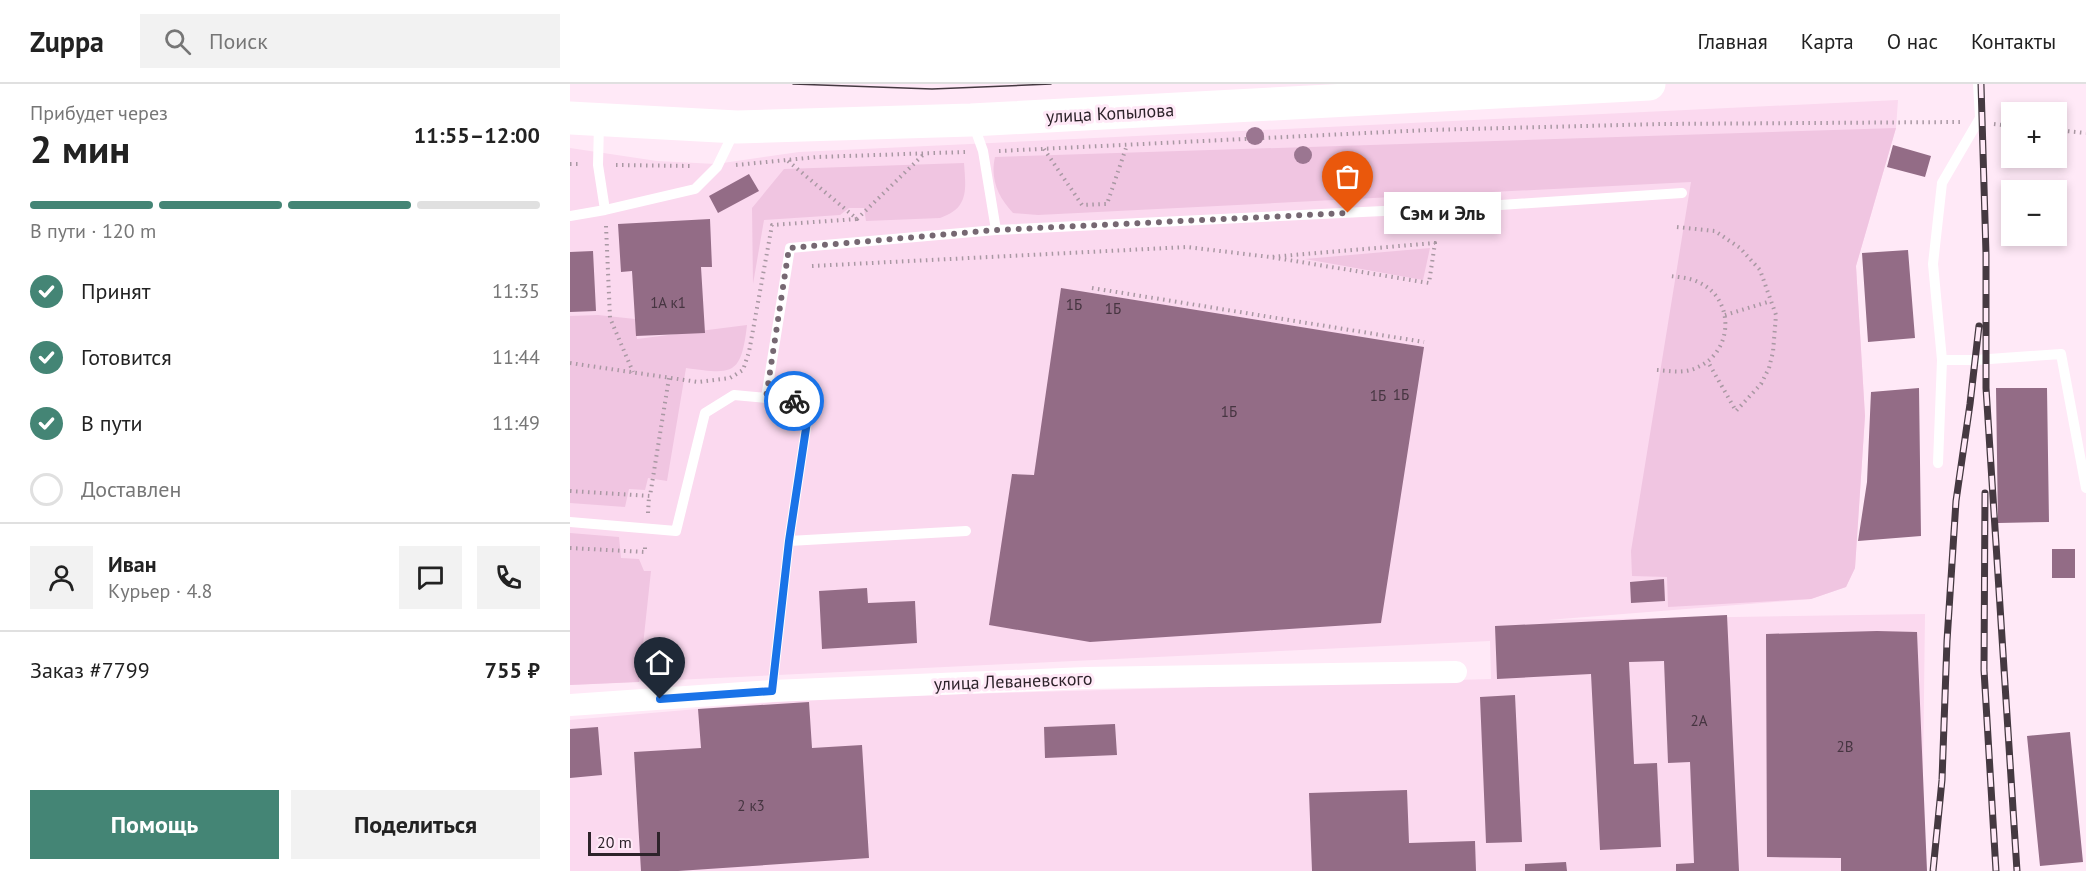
<!DOCTYPE html>
<html lang="ru">
<head>
<meta charset="utf-8">
<style>
	body { margin:0; font-family:"PT Sans",sans-serif; background:#f2f2f2; color:#222; height:100vh; display:flex; flex-direction:column; font-size:22px; white-space:nowrap }
	* { box-sizing:border-box; margin:0 }
	p { font-size:20px; color:#767676 }
	.icon { flex:none; width:33px; height:33px; fill:none; stroke:currentColor; stroke-width:2; stroke-linecap:round; stroke-linejoin:round }
	.map { position:relative; flex:1; overflow:hidden }
	.details { display:flex; flex-direction:column; background:#fff; width:570px }
	.details>* { flex:none }
	.buttons { position:absolute; left:1431px; top:18px; display:grid; gap:12px }
	.buttons a { display:grid; place-items:center; width:66px; height:66px; border-radius:0px; background:#fff; box-shadow:0 3px 9px #0003; font-size:30px }
	.scale { position:absolute; left:18px; bottom:15px; width:72px; box-sizing:border-box; padding-left:6px; border:3px solid #2d232a; border-top:0; font-size:16px; line-height:21px; white-space:nowrap; color:#2d232a; -webkit-text-stroke:4px #ffe9f7; paint-order:stroke }
	.pin { position:absolute; display:grid; place-items:center; width:51px; height:51px; color:#fff; margin:-62px -26px; border-radius:50% 50% 50% 0; rotate:-45deg; box-shadow:0 0 6px #0007 }
	.pin .icon { rotate:45deg }
	.courier { position:absolute; display:grid; place-items:center; width:60px; height:60px; margin:-30px; border:4px solid #1a73e8; border-radius:50%; background:#fff; color:#222; box-shadow:0 2px 8px #0007 }
	.bubble { position:absolute; height:42px; border-radius:0px; background:#fff; box-shadow:0 3px 9px #0003; font-size:20px; font-weight:700; line-height:42px; text-align:center }
	.headline em { font-style:normal; font-weight:700 }
	.headline div { display:flex; flex-direction:column-reverse }
	.headline { display:flex; align-items:center; justify-content:space-between; height:102px; padding:0 30px }
	h1 { font-size:39px; font-weight:700; line-height:45px }
	.bar { display:grid; grid-template-columns:repeat(4,1fr); gap:9px 6px; align-content:center; height:72px; padding:0 30px }
	.bar i { height:8px; border-radius:4px; background:#e0e0e0 }
	.bar .on { background:#448575 }
	.bar p { grid-column:span 4 }
	.line { display:flex; align-items:center; gap:15px; padding:0 30px; border-top:2px solid #e0e0e0 }
	.line div { flex:1 }
	.round { display:grid; place-items:center; flex:none; width:63px; height:63px; border-radius:0px; background:#f2f2f2 }
	ol { padding:0 30px; list-style:none }
	li { display:flex; align-items:center; gap:18px; height:66px }
	li p { margin-inline-start:auto }
	li .icon { padding:6px; border-radius:50%; background:#448575; color:#fff; stroke-width:4 }
	li:last-child { color:#767676 }
	li i { width:33px; height:33px; border:3px solid #e0e0e0; border-radius:50% }
	.action { display:flex; gap:12px; margin-top:auto; padding:12px 30px }
	.action a { flex:1; height:69px; border-radius:0px; background:#448575; color:#fff; font-size:24px; font-weight:700; line-height:69px; text-align:center }
	.action a+a { background:#f2f2f2; color:#222 }
	header { display:flex; align-items:center; gap:36px; box-sizing:border-box; height:84px; padding:0 30px; background:#fff; border-bottom:2px solid #e0e0e0 }
	header strong { font-size:28px }
	nav { display:flex; gap:33px; margin-inline-start:auto; font-size:21px }
	.search { width:420px; height:54px; background:#f2f2f2; display:flex; align-items:center; gap:15px; box-sizing:border-box; padding:0 21px; border-radius:0px; color:#767676; font-size:22px }
	main { display:flex; flex:1; min-height:0 }
	.map>svg:first-child { display:block }
</style>
</head>
<body>
<header>
<strong>Zuppa</strong>
<div class="search"><svg class="icon" aria-label="search" viewBox="0 0 24 24"><circle cx="10" cy="10" r="6"/><path d="M15 15l6 6"/></svg>Поиск</div>
<nav><a>Главная</a><a>Карта</a><a>О нас</a><a>Контакты</a></nav>
</header>
<main>
<section class="details">
<div class="headline"><div><h1>2 мин</h1><p>Прибудет через</p></div><em>11:55–12:00</em></div>
<div class="bar"><i class="on"></i><i class="on"></i><i class="on"></i><i></i><p>В пути · 120 m</p></div>
<ol>
<li><svg class="icon" aria-label="check" viewBox="0 0 24 24"><path d="M5 12l5 5 9-10"/></svg>Принят<p>11:35</p></li>
<li><svg class="icon" aria-label="check" viewBox="0 0 24 24"><path d="M5 12l5 5 9-10"/></svg>Готовится<p>11:44</p></li>
<li><svg class="icon" aria-label="check" viewBox="0 0 24 24"><path d="M5 12l5 5 9-10"/></svg>В пути<p>11:49</p></li>
<li><i></i>Доставлен</li>
</ol>
<div class="line" style="height:108px"><a class="round"><svg class="icon" aria-label="person" viewBox="0 0 24 24"><circle cx="12" cy="8" r="4"/><path d="M4 21q1-7 8-7t8 7"/></svg></a><div><b>Иван</b><p>Курьер · 4.8</p></div><a class="round"><svg class="icon" aria-label="chat" viewBox="0 0 24 24"><path d="M4 5h16v11H9l-5 4z"/></svg></a><a class="round"><svg class="icon" aria-label="phone" viewBox="0 0 24 24"><path d="M5 4h4l2 5-3 2q2 4 5 5l2-3 5 2v4C11 20 4 13 5 4z"/></svg></a></div>
<div class="line" style="height:78px"><div>Заказ #7799</div><b>755 ₽</b></div>
<div class="action"><a>Помощь</a><a>Поделиться</a></div>
</section>
<div class="map">
<svg width="1516" height="787" viewBox="0 0 1516 787">
	<rect width="100%" height="100%" fill="#ffe9f7"/>
	<path fill="#fbd9ef" d="M1328 16 1326 44 1286 182 1295 332 1285 484 1276 503 1241 515 978 536 1355 530 1352 773 1351 787H0V636L253 614 921 595 920 557 0 601V64L87 77 146 80 229 68Z"/>
	<path fill="#f0c5e1" d="M1326 44 1286 182 1295 332 1285 484 1276 503 1241 515 1098 523 1097 493 1062 492 1061 467 1121 98 468 131 443 129C428 113 420 95 425 73Z
		M394 79C396 106 399 124 370 134L296 137 294 124H279L270 131 194 136 183 200 182 124 214 85Z
		M860 164 853 196 735 175Z
		M28 231 65 235 67 255 177 241C171 293 162 290 116 284L97 397 78 394 75 406 59 405 55 423 0 419V232Z
		M0 449 49 453 51 474 69 475 74 487H81L69 598 0 601Z"/>
	<path fill="#936c86" d="M1323 61 1361 72 1355 93 1317 83Z
		M179 90 189 107 148 129 139 112Z
		M140 135 142 183H131L135 249 66 252 62 187 51 188 48 140Z
		M1338 166 1345 254 1298 258 1292 169Z
		M23 167 26 227 0 228V168Z
		M491 204 854 263 811 539 520 558 419 541 442 390 464 391Z
		M1349 304 1351 452 1288 457 1297 398 1301 308Z
		M1426 304H1477L1479 438 1428 439Z
		M1482 465H1505V494H1482Z
		M1094 495 1095 517 1061 519 1060 498Z
		M297 504 298 519 345 517 347 559 252 565 249 507Z
		M1157 531 1169 787H1106V780L1124 779 1120 678 1098 679 1094 577 1059 578 1064 680 1087 679 1091 763 1030 766 1021 590 927 595 925 542Z
		M1307 547 1347 548 1357 787H1271V774L1197 773 1196 550Z
		M945 611 952 758 916 759 910 613Z
		M239 618 242 664 292 661 299 774 108 787H71L64 668 131 664 128 625Z
		M545 640 547 671 475 674 474 643Z
		M28 643 32 691 0 694V645Z
		M1500 648 1513 778 1470 782 1457 652Z
		M837 706 839 759 905 757 906 787H742L739 709Z
		M996 778 997 787H955V780Z"/>
	<g fill="none" stroke-linecap="round" stroke-linejoin="round">
		<path stroke="#a998a3" stroke-width="4" stroke-dasharray="1.5 4.5" stroke-linecap="butt" d="M1424 40 1442 42
			M1486 46 1516 49
			M474 65 512 121 537 120 557 61
			M429 67 858 46 1091 40 1390 38
			M218 77 287 135 355 69
			M0 80H11
			M46 81 122 82
			M166 81 247 73 395 68
			M36 142 40 234 63 288
			M1107 143 1145 147 1170 164 1190 186 1206 231 1203 268 1199 284 1191 300 1166 327 1138 278
			M242 182 617 163 700 173 859 199 865 159 700 173
			M522 204 854 258
			M1155 231 1201 217
			M0 279 128 298 160 294 173 286 179 268 202 141 287 135
			M1087 286C1101 287 1115 290 1128 283 1164 267 1165 214 1128 198 1120 194 1109 193 1100 192
			M0 407 80 412 99 294
			M78 429 79 412
			M0 464 75 468V460"/>
		<path stroke="#fff" stroke-width="10" d="M403 39 413 67 426 146
			M29 40 28 81 35 126
			M0 132 35 126 125 105 147 83 164 48
			M1372 276H1405L1491 270 1516 404
			M196 314 240 318 219 457 202 607
			M1368 379 1372 276 1363 180 1372 99 1410 34 1408 0
			M0 438 106 447 135 329 164 311 196 314 220 164 426 146 916 122 1112 109
			M219 457 396 447"/>
		<path stroke="#fff" stroke-width="22" d="M0 621 202 607 516 594 886 588"/>
		<path stroke="#fff" stroke-width="33" d="M0 34 167 43 401 36 1079 0"/>
		<path stroke="#453941" stroke-width="1.5" d="M223 0 362 5 481 0"/>
		<g stroke="#453941" stroke-width="7">
			<path id="rail" d="M1411 0 1416 170V304L1447 787
				M1415 409 1414 586 1426 787
				M1363 787 1372 696 1377 557 1386 417 1400 320 1409 242"/>
		</g>
		<use href="#rail" stroke="#ffe9f7" stroke-width="4.5" stroke-dasharray="14" stroke-linecap="butt"/>
	</g>
	<g fill="#9b7691">
		<circle cx="685" cy="52" r="9"/>
		<circle cx="733" cy="71" r="9"/>
	</g>
	<g fill="none" stroke-linecap="round" stroke-linejoin="round">
		<path stroke="#766872" stroke-width="6" stroke-dasharray="0 10.8" d="M224 317 196 314 219 164 426 146 778 129"/>
		<path stroke="#1a73e8" stroke-width="8" d="M90 615 202 607 219 457 240 318 224 317"/>
	</g>
	<g text-anchor="middle" dominant-baseline="central" stroke-width="6" stroke-linejoin="round" paint-order="stroke">
		<g font-size="15" fill="#463541">
			<text x="98" y="218">1А к1</text>
			<text x="504" y="220">1Б</text>
			<text x="543" y="224">1Б</text>
			<text x="831" y="310">1Б</text>
			<text x="808" y="311">1Б</text>
			<text x="659" y="327">1Б</text>
			<text x="1129" y="636">2А</text>
			<text x="1275" y="662">2В</text>
			<text x="181" y="721">2 к3</text>
		</g>
		<g font-size="18" fill="#2d232a" stroke="#ffe9f7">
			<text transform="translate(540 29) rotate(-3)">улица Копылова</text>
			<text transform="translate(443 597) rotate(-2)">улица Леваневского</text>
		</g>
	</g>
</svg>
<div class="buttons">
<a>+</a>
<a>−</a>
</div>
<div class="scale">20 m</div>
<div class="pin" style="left:778px;top:129px;background:#ea580c"><svg class="icon" aria-label="bag" viewBox="0 0 24 24"><path d="M5 8h14l-1 12H6zM9 8a3 3 0 0 1 6 0"/></svg></div>
<div class="pin" style="left:90px;top:615px;background:#1f2937"><svg class="icon" aria-label="home" viewBox="0 0 24 24"><path d="M3 11l9-7 9 7M6 9v11h12V9"/></svg></div>
<div class="courier" style="left:224px;top:317px"><svg class="icon" aria-label="bike" viewBox="0 0 24 24"><circle cx="6" cy="16" r="4"/><circle cx="18" cy="16" r="4"/><path d="M6 16l4-8h5l3 8M10 8l3 8H6M13 5h3"/></svg></div>
<div class="bubble" style="left:814px;top:108px;width:117px">Сэм и Эль</div>
</div>
</main>
</body>
</html>
